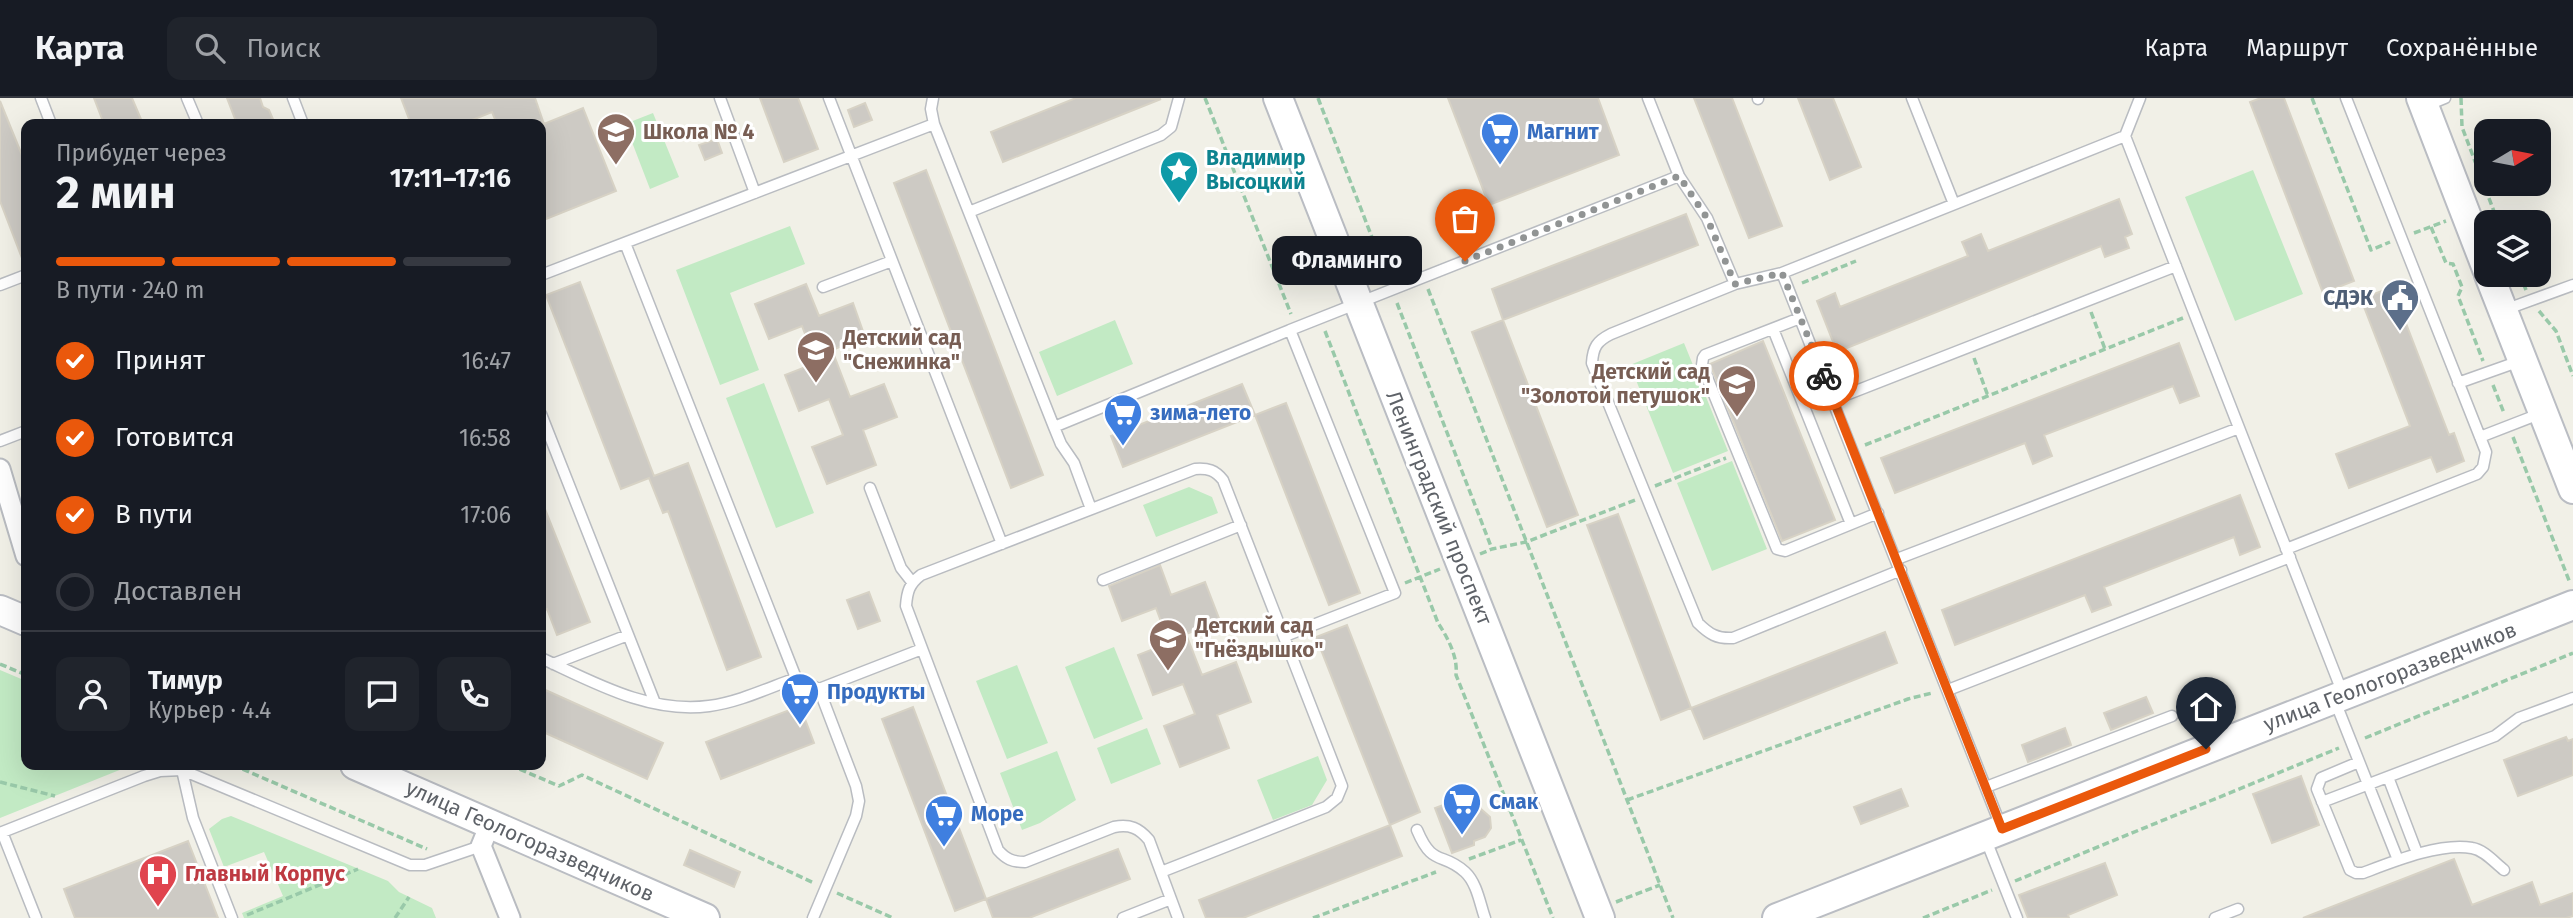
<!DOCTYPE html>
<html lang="ru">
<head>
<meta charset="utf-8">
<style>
	body { margin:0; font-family:"Fira Sans",sans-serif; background:#20242c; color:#f1f3f6; height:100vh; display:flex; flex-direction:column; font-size:26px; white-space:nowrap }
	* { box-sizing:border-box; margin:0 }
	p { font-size:23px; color:#9ea1a6 }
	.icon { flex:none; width:38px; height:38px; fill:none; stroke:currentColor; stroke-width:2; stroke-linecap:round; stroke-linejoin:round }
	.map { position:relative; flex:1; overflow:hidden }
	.drawer { position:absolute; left:21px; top:21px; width:525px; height:651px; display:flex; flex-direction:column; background:#171b24; border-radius:14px; box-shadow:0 7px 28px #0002 }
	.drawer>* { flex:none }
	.needle { width:46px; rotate:80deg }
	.buttons { position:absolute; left:2474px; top:21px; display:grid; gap:14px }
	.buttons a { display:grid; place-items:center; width:77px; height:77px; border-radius:14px; background:#171b24; box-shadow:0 7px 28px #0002; font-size:35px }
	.pin { position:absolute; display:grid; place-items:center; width:60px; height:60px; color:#fff; margin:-72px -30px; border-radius:50% 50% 50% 0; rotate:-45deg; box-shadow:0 0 7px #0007 }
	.pin .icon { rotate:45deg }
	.courier { position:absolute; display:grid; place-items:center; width:70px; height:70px; margin:-35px; border:5px solid #ea580c; border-radius:50%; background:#fff; color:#222; box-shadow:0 2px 9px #0007 }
	.bubble { position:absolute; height:49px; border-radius:14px; background:#171b24; box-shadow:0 7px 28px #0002; font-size:23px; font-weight:700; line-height:49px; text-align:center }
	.head em { font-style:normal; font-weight:700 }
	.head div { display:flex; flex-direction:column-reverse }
	.head { display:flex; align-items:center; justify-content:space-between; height:119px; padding:0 35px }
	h1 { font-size:46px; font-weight:700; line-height:52px }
	.bar { display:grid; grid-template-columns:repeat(4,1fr); gap:10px 7px; align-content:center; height:84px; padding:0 35px }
	.bar i { height:9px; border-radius:5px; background:#363941 }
	.bar .current { background:#ea580c }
	.bar p { grid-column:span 4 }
	.line { display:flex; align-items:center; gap:18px; padding:0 35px; border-top:2px solid #363941 }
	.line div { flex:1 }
	.round { display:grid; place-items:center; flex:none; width:74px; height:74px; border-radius:14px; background:#20242c }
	ol { padding:0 35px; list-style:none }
	li { display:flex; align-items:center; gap:21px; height:77px }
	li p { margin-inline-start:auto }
	li .icon { padding:7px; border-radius:50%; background:#ea580c; color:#fff; stroke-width:4 }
	li:last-child { color:#9ea1a6 }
	li i { width:38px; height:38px; border:4px solid #363941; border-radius:50% }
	header { display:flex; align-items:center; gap:42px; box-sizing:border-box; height:98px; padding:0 35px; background:#171b24; border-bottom:2px solid #363941 }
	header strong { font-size:33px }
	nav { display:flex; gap:38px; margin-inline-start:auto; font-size:24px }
	.search { width:490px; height:63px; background:#20242c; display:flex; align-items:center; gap:18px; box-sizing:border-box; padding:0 24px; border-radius:14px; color:#9ea1a6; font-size:26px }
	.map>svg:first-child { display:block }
</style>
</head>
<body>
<header>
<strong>Карта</strong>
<div class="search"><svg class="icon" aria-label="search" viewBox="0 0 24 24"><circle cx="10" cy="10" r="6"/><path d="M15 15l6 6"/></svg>Поиск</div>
<nav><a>Карта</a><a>Маршрут</a><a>Сохранённые</a></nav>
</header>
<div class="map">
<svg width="2573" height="820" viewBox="0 0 2573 820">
	<rect width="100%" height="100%" fill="#f1f0e7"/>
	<path fill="#c2eac4" d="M653 15 679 79 650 91 625 26Z
		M2253 72 2303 196 2235 223 2185 99Z
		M790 128 805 166 730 195 759 272 720 287 676 172Z
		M1115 222 1133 266 1057 298 1039 254Z
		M1684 245 1728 353 1673 375 1630 267Z
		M764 285 814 415 776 430 726 300Z
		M1732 363 1767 451 1712 473 1677 385Z
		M1189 389 1212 399 1218 415 1156 439 1143 407Z
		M1114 549 1143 621 1094 641 1065 569Z
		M1017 567 1048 645 1007 661 976 583Z
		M0 572 26 583V667H132L0 720Z
		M1147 630 1161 666 1111 686 1097 650Z
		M1057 653 1076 702 1040 725 1022 732 1000 675Z
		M1318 658 1327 682 1312 707 1273 722 1257 682Z
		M231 718 388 783 399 794 432 810 436 820H244L242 815 283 798 264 754 224 769 209 731 222 721Z"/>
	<path fill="#cdcac4" stroke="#d7d2c5" stroke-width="2" d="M94 0H132L143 26H104Z
		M227 0H260L263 9 269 12 275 26H237Z
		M401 0H535L544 26 583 10 616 93 541 123 542 26H497L492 14 462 26H411Z
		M760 0H798L818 51 784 64Z
		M1076 0 1161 1 1003 64 991 34Z
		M1448 0H1598L1619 57 1489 107Z
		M1694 0H1732L1782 128 1749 140Z
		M1798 0H1833L1861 69 1830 82Z
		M2261 0H2284L2354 183 2323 195 2250 4Z
		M0 3 26 67 25 168 0 103Z
		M865 5 872 22 854 29 848 12Z
		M717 41 722 55 705 62 699 47Z
		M926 72 1043 377 1011 390 894 85Z
		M2119 101 2132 136 2125 139 2129 150 2105 159 2101 148 1837 254 1817 203 1835 195 1840 209 1968 158 1962 144 1981 136 1988 153Z
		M1686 116 1698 147 1503 222 1492 191Z
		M580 184 654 378 688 365 761 559 727 572 668 413 663 415 649 380 621 391 546 197Z
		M806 186 819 218 853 205 865 239 832 252 850 299 884 286 897 319 863 332 876 367 827 386 812 349 843 337 829 301 799 313 785 277 816 265 802 228 769 241 755 206Z
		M2392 189 2449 337 2454 335 2464 363 2437 374 2431 359 2349 390 2336 356 2410 328 2361 201Z
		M1503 222 1578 417 1547 429 1472 234Z
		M1763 243 1835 422 1782 443 1710 266Z
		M2179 245 2199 298 2180 305 2173 288 2044 337 2052 358 2033 366 2025 345 1895 395 1881 360Z
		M1242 286 1255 317 1123 369 1111 338Z
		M1286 305 1360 495 1329 507 1255 317Z
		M2240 397 2260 449 2240 457 2234 439 2104 489 2111 507 2092 514 2085 497 1955 547 1942 512Z
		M541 401 590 524 557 537 547 511 541 513Z
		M1618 416 1691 610 1661 622 1587 427Z
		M1160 467 1171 497 1205 484 1220 523 1186 536 1202 577 1236 564 1251 604 1217 617 1229 650 1180 669 1164 628 1195 616 1183 586 1153 597 1138 557 1169 545 1156 510 1122 523 1109 488Z
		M869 494 880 523 858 531 847 502Z
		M1347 527 1420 714 1390 727 1316 539Z
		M1885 534 1897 565 1704 641 1691 610Z
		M541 590 663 645 647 681 541 633Z
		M2146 599 2153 615 2111 632 2104 615Z
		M800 608 814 645 721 681 706 644Z
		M913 609 986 801 955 813 882 621Z
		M2065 630 2071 647 2028 664 2022 647Z
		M2566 639 2568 643 2573 641V677L2518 698 2504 662Z
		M2301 678 2319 727 2272 745 2253 696Z
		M1901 691 1908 708 1861 726 1854 709Z
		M1475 695 1481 711 1490 719 1491 730 1485 739 1474 743V747L1452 755 1435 710Z
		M1390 727 1402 758 1243 820H1206L1199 802Z
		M188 743 218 820H75L64 791Z
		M1118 751 1130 781 1029 820H993L986 801Z
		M690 752 740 774 734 789 684 767Z
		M2454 761 2472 807 2532 784 2540 807 2573 795V818L2566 820H2303Z
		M2105 765 2117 797 2068 817 2069 820H2028L2019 797Z"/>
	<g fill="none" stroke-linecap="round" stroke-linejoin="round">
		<g stroke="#b9bcc1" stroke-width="13">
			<path id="lane" d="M41 0 51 26
				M187 0 198 26
				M293 0 303 26
				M720 0 755 95
				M829 0 1002 446
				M933 0 931 11 934 26 1054 329 1061 346 1074 365 1091 411
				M1648 0 1679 78
				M1912 0 1954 106
				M2140 0 2125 38 2343 596
				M1758 1V0
				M2428 7 2445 0
				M969 114 1161 37 1171 29 1179 0
				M625 145 796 580
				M1782 175 2125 38
				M541 177 934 26
				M1735 186 1611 236C1597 243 1593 249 1592 265L1698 525C1709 536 1717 541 1733 540L1901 472
				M0 187 26 177
				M823 189 892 163
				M2507 211 2573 187
				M1800 220 1705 257 1703 260 1702 267 1777 451 1785 453 1878 415
				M1773 231 1851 426
				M2458 285 2520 263
				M1833 302 2176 168
				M541 316 655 605
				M1054 329 1290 232
				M2480 339 2542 315
				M0 343 26 333
				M870 390 901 470 912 484
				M2286 451 2477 376 2483 369 2486 354 2346 0
				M1897 461 2239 330
				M1103 482 1241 427
				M1285 538 1395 495 1290 232 1679 78 1707 120 1735 186 1782 175 2002 731
				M541 560C593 584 649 616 709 608 739 604 768 590 796 580L819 591 922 551
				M553 566 628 537
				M1948 592 2290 459
				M2335 603 2398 762
				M2359 664 2321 680 2317 691 2350 772 2356 775H2363C2392 764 2441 744 2472 750 2484 752 2494 764 2504 772
				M182 672 193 720 232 820
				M2388 679 2417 755
				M1986 689 2172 618
				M2322 704 2495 638 2519 620 2573 600
				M1417 732C1433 770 1442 753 1465 774 1477 785 1480 806 1485 820
				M2 734 36 820
				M0 735 144 678 160 673 182 672 410 767H425L481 748
				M1986 742 2017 820
				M1161 774 1326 709 1337 700 1342 688 1223 382C1215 372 1208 370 1195 371L921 477C909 486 907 494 906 508L998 752C1006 761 1012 764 1025 764L1114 729C1130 726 1139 730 1149 742L1178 820
				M813 820 856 718 859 703 856 688 819 591
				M1123 820 1171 801
				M2215 820 2238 811"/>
		</g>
		<g stroke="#b9bcc1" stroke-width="23">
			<path id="street" d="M0 371 26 458
				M490 726 481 748 510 820"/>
		</g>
		<g stroke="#babdc3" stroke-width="32">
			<path id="secondary" d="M1278 0 1600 820
				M2421 0 2487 171
				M2489 177 2573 391
				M0 512 26 523
				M355 667 705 820
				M1777 820 2573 507"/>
		</g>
		<path stroke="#99c9a9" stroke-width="3.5" stroke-dasharray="7 3.5" stroke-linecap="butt" d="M1205 0 1291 216
			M1318 0 1387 178
			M2312 0 2371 152 2390 144
			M2461 0 2462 29 2498 124
			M2431 129 2446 165 2453 166 2462 189 2458 198 2483 263
			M2414 135 2446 123
			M2520 177 2526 192
			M1802 185 1856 163
			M1428 191 1673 820
			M1397 205 1492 451
			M2539 213 2556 233 2573 278
			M2091 214 2105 251
			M1325 233 1438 525C1448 540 1458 559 1456 577L1553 820
			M1974 260 1988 298
			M2493 287 2504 315
			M2513 339 2570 485
			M1865 347 2183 220
			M1655 388 1726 360
			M1480 456 1492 451 1526 444 1635 402
			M1405 485 1440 471
			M0 566 26 577
			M2365 640 2573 555
			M233 667 427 751
			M510 667 559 688 582 677 814 785
			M0 684 55 698
			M1627 702 1908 601 1932 595
			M1469 761 1521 742
			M2015 783 2339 650
			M837 795 893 820
			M1616 804 1660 787
			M247 817 358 771
			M395 820 409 799
			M1313 820 1436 774
			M1923 820 1992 792"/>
		<use href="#lane" stroke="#fff" stroke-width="10"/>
		<use href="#street" stroke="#fff" stroke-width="19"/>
		<use href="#secondary" stroke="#fff" stroke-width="28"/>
	</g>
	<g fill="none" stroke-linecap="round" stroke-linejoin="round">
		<path stroke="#919494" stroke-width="7" stroke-dasharray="0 12.6" d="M1465 163 1679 78 1707 120 1735 186 1782 175 1824 278"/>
		<path stroke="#ea580c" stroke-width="9" d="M1824 278 2002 731 2206 651"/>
	</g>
	<defs>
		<g id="school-pin" transform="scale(2.0125)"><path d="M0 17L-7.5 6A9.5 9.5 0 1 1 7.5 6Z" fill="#8d6e63" stroke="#fff"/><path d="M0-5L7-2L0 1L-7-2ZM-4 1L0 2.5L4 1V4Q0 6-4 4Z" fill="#fff"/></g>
		<g id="supermarket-pin" transform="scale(2.0125)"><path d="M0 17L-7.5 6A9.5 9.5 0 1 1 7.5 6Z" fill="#3f7fe0" stroke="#fff"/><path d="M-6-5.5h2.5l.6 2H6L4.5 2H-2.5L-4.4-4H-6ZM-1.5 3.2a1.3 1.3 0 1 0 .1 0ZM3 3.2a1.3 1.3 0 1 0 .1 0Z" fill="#fff"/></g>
		<g id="sight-pin" transform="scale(2.0125)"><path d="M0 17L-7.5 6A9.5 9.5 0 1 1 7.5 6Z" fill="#0f9aa8" stroke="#fff"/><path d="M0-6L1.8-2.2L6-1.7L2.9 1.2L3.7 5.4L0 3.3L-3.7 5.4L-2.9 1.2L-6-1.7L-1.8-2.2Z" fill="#fff"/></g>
		<g id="civic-pin" transform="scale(2.0125)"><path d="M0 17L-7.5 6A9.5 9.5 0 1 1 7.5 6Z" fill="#5c6f8a" stroke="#fff"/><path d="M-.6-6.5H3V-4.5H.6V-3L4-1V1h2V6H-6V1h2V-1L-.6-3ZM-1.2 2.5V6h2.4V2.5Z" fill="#fff"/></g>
		<g id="hospital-pin" transform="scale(2.0125)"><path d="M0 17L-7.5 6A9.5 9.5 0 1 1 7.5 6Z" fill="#e0444e" stroke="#fff"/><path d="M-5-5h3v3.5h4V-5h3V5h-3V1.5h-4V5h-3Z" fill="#fff"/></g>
	</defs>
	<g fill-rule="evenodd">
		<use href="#school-pin" x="616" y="34"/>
		<use href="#supermarket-pin" x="1500" y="34"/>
		<use href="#sight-pin" x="1179" y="72"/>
		<use href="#civic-pin" x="2400" y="200"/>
		<use href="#school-pin" x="816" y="252"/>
		<use href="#school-pin" x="1737" y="286"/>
		<use href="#supermarket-pin" x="1123" y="315"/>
		<use href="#school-pin" x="1168" y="540"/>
		<use href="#supermarket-pin" x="800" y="594"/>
		<use href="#supermarket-pin" x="1462" y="704"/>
		<use href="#supermarket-pin" x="944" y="716"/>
		<use href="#hospital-pin" x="158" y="776"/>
	</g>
	<g text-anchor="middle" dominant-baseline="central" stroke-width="6" stroke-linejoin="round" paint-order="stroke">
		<g font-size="21" font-weight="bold" fill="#785e54" stroke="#fff" text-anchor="start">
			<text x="643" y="34">Школа № 4</text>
			<text x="843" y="240">Детский сад<tspan x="843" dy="24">"Снежинка"</tspan></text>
			<text x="1710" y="274" text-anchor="end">Детский сад<tspan x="1710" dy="24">"Золотой петушок"</tspan></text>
			<text x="1195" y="528">Детский сад<tspan x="1195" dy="24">"Гнёздышко"</tspan></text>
		</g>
		<g font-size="21" font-weight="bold" fill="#366cbe" stroke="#fff" text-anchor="start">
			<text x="1527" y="34">Магнит</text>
			<text x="1150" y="315">зима-лето</text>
			<text x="827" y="594">Продукты</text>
			<text x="1489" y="704">Смак</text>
			<text x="971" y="716">Море</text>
		</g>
		<g font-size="21" font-weight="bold" fill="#0d838f" stroke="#fff" text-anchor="start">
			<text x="1206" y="60">Владимир<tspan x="1206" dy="24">Высоцкий</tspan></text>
		</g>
		<g font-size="21" font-weight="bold" fill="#4e5e75" stroke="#fff" text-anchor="end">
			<text x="2373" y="200">СДЭК</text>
		</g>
		<g font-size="21" fill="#5e6268" stroke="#fff">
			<text transform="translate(1439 410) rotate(68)">Ленинградский проспект</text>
			<text transform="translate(2390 579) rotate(-21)">улица Геологоразведчиков</text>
			<text transform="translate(530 743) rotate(24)">улица Геологоразведчиков</text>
		</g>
		<g font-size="21" font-weight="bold" fill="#be3a42" stroke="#fff" text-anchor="start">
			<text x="185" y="776">Главный Корпус</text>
		</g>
	</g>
</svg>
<div class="buttons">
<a><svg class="needle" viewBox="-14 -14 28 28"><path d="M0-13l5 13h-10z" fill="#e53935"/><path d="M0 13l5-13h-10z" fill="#9ea1a6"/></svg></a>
<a><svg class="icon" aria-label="layers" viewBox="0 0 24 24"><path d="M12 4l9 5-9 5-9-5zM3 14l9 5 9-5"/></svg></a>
</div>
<div class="pin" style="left:1465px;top:163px;background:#ea580c"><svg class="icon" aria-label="bag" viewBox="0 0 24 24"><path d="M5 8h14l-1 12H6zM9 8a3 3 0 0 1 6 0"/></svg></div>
<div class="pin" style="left:2206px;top:651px;background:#1f2937"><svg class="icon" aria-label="home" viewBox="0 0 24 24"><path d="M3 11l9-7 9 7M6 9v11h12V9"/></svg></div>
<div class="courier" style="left:1824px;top:278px"><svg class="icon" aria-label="bike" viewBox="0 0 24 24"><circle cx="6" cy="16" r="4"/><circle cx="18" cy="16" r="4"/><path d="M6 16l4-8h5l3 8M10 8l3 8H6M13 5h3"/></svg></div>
<div class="bubble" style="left:1272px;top:138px;width:150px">Фламинго</div>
<section class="drawer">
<div class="head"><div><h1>2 мин</h1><p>Прибудет через</p></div><em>17:11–17:16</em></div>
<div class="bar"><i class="current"></i><i class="current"></i><i class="current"></i><i></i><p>В пути · 240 m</p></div>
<ol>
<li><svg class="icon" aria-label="check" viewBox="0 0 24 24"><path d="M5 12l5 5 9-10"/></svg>Принят<p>16:47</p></li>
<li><svg class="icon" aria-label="check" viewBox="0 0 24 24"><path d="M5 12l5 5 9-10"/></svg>Готовится<p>16:58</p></li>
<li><svg class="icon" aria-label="check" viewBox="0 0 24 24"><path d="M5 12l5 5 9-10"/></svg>В пути<p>17:06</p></li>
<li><i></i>Доставлен</li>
</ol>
<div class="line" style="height:126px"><a class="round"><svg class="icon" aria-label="person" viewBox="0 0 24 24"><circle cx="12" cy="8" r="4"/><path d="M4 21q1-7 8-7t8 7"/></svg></a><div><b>Тимур</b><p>Курьер · 4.4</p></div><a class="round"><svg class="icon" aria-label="chat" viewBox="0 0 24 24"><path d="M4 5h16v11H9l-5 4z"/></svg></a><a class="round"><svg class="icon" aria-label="phone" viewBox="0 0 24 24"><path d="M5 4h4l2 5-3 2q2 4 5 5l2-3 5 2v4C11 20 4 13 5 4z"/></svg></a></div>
</section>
</div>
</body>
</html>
